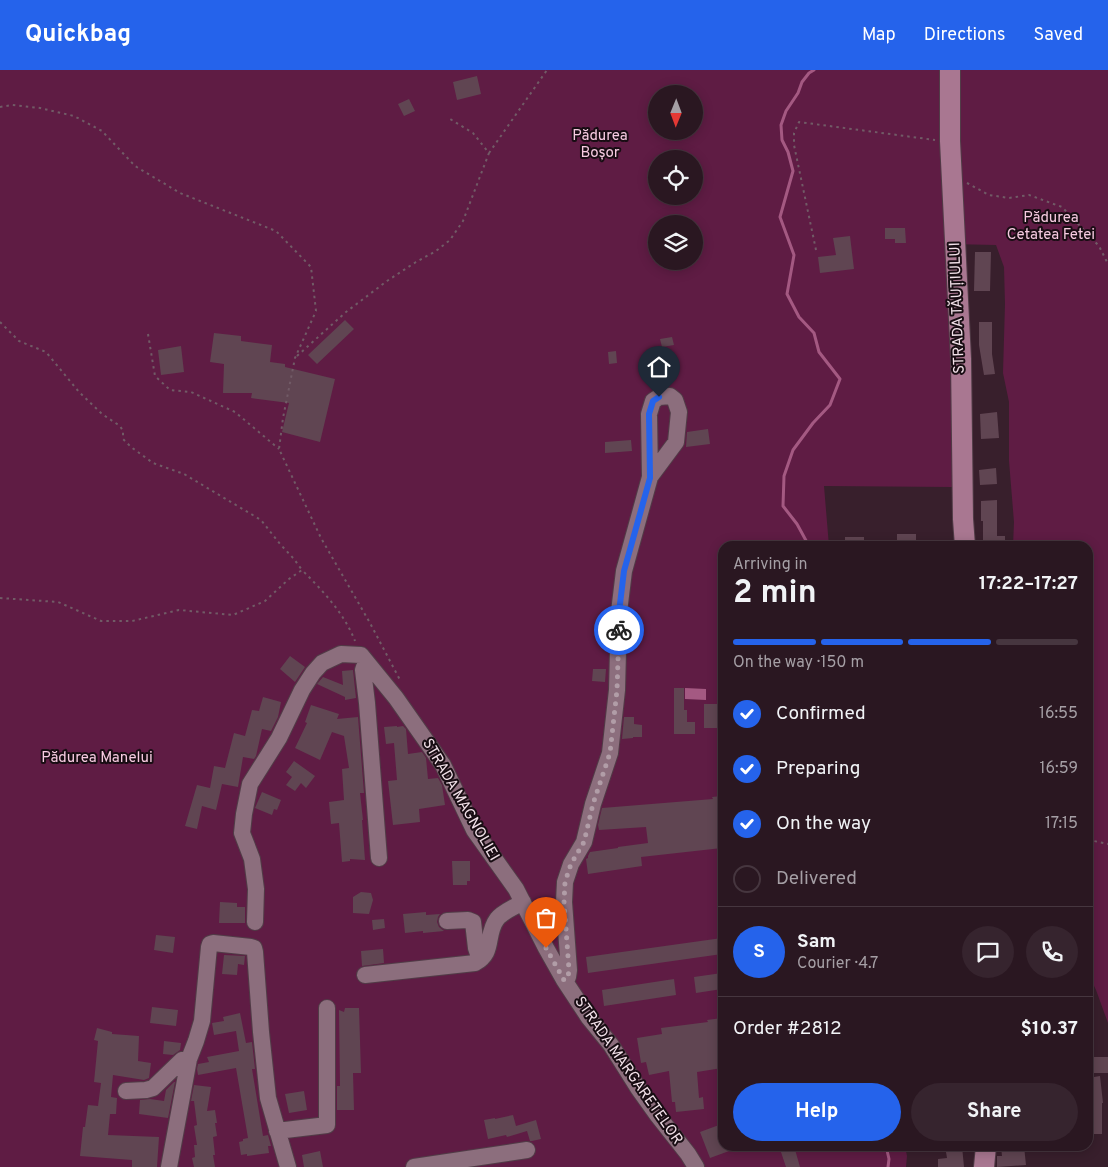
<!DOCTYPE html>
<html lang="en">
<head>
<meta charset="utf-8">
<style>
	body { margin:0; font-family:Overpass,sans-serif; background:#36242e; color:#f1f3f6; height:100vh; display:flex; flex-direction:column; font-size:19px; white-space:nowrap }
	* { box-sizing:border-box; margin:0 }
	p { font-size:16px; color:#a59fa5 }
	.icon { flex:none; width:28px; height:28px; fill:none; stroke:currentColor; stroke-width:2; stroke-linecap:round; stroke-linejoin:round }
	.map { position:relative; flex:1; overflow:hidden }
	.panel { position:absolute; left:718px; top:471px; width:375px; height:610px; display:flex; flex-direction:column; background:#2a1721; border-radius:15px; box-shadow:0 2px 12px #0003,0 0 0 1px #46363f }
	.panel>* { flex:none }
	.needle { width:32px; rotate:181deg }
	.fabs { position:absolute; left:648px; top:15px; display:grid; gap:10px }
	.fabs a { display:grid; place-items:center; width:55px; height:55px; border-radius:50%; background:#2a1721; box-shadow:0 2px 12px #0003,0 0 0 1px #46363f; font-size:25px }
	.pin { position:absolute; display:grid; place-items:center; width:42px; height:42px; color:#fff; margin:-51px -21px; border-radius:50% 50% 50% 0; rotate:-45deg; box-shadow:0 0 5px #0007 }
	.pin .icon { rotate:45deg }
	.courier { position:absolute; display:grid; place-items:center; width:50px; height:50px; margin:-25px; border:4px solid #2563eb; border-radius:50%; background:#fff; color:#222; box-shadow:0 1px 6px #0007 }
	.head em { font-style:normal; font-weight:700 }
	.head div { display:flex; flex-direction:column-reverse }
	.head { display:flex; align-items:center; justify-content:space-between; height:85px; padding:0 15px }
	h1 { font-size:32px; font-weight:700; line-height:38px }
	.bar { display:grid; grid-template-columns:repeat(4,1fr); gap:8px 5px; align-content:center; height:60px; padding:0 15px }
	.bar i { height:6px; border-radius:4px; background:#46363f }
	.bar .selected { background:#2563eb }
	.bar p { grid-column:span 4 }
	.line { display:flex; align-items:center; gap:12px; padding:0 15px; border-top:1px solid #46363f }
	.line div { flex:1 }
	.round { display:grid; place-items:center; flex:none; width:52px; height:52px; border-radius:26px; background:#36242e }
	ol { padding:0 15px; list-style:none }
	li { display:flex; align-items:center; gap:15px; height:55px }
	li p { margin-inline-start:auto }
	li .icon { padding:5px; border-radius:50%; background:#2563eb; color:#fff; stroke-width:4 }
	li:last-child { color:#a59fa5 }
	li i { width:28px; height:28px; border:2px solid #46363f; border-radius:50% }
	.primary-button { display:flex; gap:10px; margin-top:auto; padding:10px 15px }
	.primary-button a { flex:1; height:58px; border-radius:30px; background:#2563eb; color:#fff; font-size:20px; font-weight:700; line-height:58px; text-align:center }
	.primary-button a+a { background:#36242e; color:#f1f3f6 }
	header { display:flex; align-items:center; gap:30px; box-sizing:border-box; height:70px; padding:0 25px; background:#2563eb; color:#fff }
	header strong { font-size:24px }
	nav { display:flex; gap:28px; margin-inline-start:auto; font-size:18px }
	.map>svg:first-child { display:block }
</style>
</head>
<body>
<header>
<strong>Quickbag</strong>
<nav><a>Map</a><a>Directions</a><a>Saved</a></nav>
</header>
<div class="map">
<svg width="1108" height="1097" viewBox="0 0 1108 1097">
	<rect width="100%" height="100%" fill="#381f2c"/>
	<path fill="#5f1c44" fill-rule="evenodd" d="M0 0H1108V953L1096 920 1088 903V476H1013L1014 452 1009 391V332L1003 303 1005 234 1004 197 996 175 949 174 953 280V417L824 416 829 476H722V1076H905L907 1086 906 1097H0ZM656 24H694V61H656ZM656 89H694V126H656ZM656 154H694V191H656Z"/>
	<path fill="#a45982" d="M685 618 706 619V630L685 629Z"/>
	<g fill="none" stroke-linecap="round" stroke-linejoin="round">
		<path stroke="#a45982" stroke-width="3" d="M809 476 797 454 783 436 784 406 793 380 813 353 830 335 840 309 819 282 814 263 799 247 787 224 794 185 780 147 793 101 788 82 782 70 781 55 786 41 798 23 802 12 809 3 814 0
			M886 1076 889 1089 888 1097"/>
	</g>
	<path fill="#604552" d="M477 6 481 24 457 30 453 12Z
		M409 29 415 41 404 46 398 34Z
		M885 158H905L906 173H895V169H885Z
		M850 166 854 199 820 203 818 187 836 185 833 168Z
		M975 182H991L990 221H974Z
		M345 250 354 259 317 294 308 285Z
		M979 252H992V284L995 304 984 305 979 275Z
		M214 263 241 266V271L272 275 270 292 285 294V297L335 309 320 372 282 362 289 333 251 328 252 323H223L224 294 210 292Z
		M672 267 674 275 662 277 660 269Z
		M181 276 184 302 161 305 158 280Z
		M616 281 617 293 609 294 608 282Z
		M997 342 999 368 981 369 980 344Z
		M708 359 710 374 686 377 687 362Z
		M631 370 632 381 605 383V372Z
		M996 398 997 414 980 415 979 400Z
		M997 430V466H1005V476H983V451H981V431Z
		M897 464H916V476H897Z
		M845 467H864V476H845Z
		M290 586 305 597 295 612 280 599Z
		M593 599H606L605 612 592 611Z
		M353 600 356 628 345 630V627L317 614 323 607 343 615 342 601Z
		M674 618H684V640H687V652H695V664H674Z
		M263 627 281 632 278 647 271 661 262 659 256 686 254 689 243 687 238 717 222 714 216 740 202 736 197 759 185 756 197 715 210 718 214 696 225 698 234 663 245 666 252 640 259 641Z
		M704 634H722V655H717V658H704Z
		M311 635 339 644 337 649 358 647 364 723H360L363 750H362L365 790 350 789V791L342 792 339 753 331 754 329 732 344 730 342 699 349 698 344 666 332 662 320 690 295 678 307 653 305 652Z
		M624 647H634V654L642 655V667H633V668L622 669Z
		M397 656V657L403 656 406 659 408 684 422 682 426 688 428 709 438 708 442 715 445 735 419 739 420 752 393 755 388 711 397 710 394 673 386 674 384 657Z
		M294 691 315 706 306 718 301 713 295 721 286 715 292 707 286 702Z
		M262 722 281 730 277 740 274 739 272 745 255 738Z
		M722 726V778L641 787 642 796 588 804 586 789 588 788V786L590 782 618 778V777L648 773 646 757 599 760 598 755 602 738 713 729 712 727Z
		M452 791H470V811H467V815H453Z
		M361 822 371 823 373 830 369 844 353 843V827Z
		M220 832 237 833V837H245V853H219Z
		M426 842V845L440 844 438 847 437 852 439 857 444 861 423 863V861L405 863 403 844Z
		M384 849 385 858 373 860 372 850Z
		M156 865 175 867 173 883 154 880Z
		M722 868V884L588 903 586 887Z
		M383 879 384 893 362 896 361 881Z
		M224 885 245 886 244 895 238 894 237 905 222 904Z
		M722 903V919L696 923 694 907Z
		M674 909 676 925 604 936 602 920Z
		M152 937 178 940 176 956 150 953Z
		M345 938H359L361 1003H353L354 1040H337V1016H340L339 940 344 942Z
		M240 943 246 973 252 972 255 999H252L263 1066 268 1065 271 1076H268L269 1083 247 1086V1084L241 1085 239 1072 243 1071V1069L248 1068 236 998 198 1005 197 999 198 994 209 992 207 987 239 981 236 961 214 965 212 953 224 951 223 947Z
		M722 948V998L697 1002 699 1028 703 1027 704 1039 676 1042 675 1032H672L669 1001 649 1005 646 992 641 993 637 968 662 964 661 958 708 952 707 950Z
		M97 958 112 962V964L139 966 138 991 151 993 149 1008 144 1010 113 1005 111 1027 117 1028 116 1044H110L108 1065 159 1067 157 1097H132V1090L80 1086 83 1057H85L88 1035 98 1036 101 1013 94 1012 98 971 94 970Z
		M164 971 181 973 180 980 173 985 163 984Z
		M1093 987H1108V1003H1093Z
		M1100 1006 1103 1033H1102V1064H1088V1008Z
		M174 1012H175L168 1048 139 1044 140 1030 150 1029 164 1031 166 1020Z
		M194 1015 211 1017 207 1041 215 1040 217 1053H215L217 1066 213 1067 215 1085H213L215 1097H194L192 1088 195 1087 194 1075H197L194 1056 197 1055 194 1031H191Z
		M304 1021 307 1040 289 1043 285 1024Z
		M513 1045 516 1056 536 1050 541 1069 532 1071H530L527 1061 507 1067 506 1065 488 1069 484 1050 495 1048V1049Z
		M719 1055 722 1064V1076H739L740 1077 710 1088 700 1062Z
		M779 1076H794L800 1097H786Z
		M945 1076H962L964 1097H938V1089L947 1088Z
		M1001 1076H1024L1026 1095 997 1097V1086H1002Z
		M320 1081 323 1097H304L302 1085Z"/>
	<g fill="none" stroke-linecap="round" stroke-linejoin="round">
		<g stroke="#513c47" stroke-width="18">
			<path id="minor" d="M368 594 364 597 363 600 367 633 379 788
				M447 851 468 850 473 852 476 878 480 890
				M255 852 256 819 252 789 242 763 244 744 250 714 279 668 302 620 313 603 322 593 341 584 361 585 396 628 443 695 474 760 516 819 546 878 564 910 589 948 611 975 638 1018 658 1046 688 1084 696 1097
				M365 905 475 893C495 883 485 865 497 849 502 842 515 837 523 832
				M564 910 568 907 569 900 564 832 565 812 571 794 584 772 593 734 610 683 617 620 619 542 624 501 650 407 649 344 653 331 659 327 670 326 675 330 679 342 676 372 650 407
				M126 1021 146 1020 153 1018 182 990 189 989
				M277 1061 327 1055V938
				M169 1097 189 989 196 971 202 951 209 877 210 874 213 873 251 877 254 878 255 882 261 962 268 1028 288 1097
				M414 1097 527 1080"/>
		</g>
		<g stroke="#513c47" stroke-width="22">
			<path id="major" d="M950 0V71L961 289 963 449 965 476
				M984 1097 986 1076"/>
		</g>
		<path stroke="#715b66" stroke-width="2" stroke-dasharray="2.5 4" stroke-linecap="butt" d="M0 37 12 35 40 38 74 46 102 61 135 96 180 123 276 161 311 197 316 241 295 288 283 348 279 379 321 468 370 553 400 610
			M489 83 547 0
			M967 113 989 125 1009 128 1029 125 1062 137 1099 176 1108 194
			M816 180 794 75V63L799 52 935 70
			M0 252 19 271 46 282 79 322 102 344 120 356 123 361V369L131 377 153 393 184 404 261 450 280 474 294 489 302 500
			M148 264 155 306 170 320 191 322 235 342 279 379
			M297 286 346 242 387 211 416 192 436 181 450 170 463 151 489 83 473 63 450 49
			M0 528 58 532 101 551H132L179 540 233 545 265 531 289 509 302 500C323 521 344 543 355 571
			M1088 771H1094L1108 774"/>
		<use href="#minor" stroke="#8c6e7d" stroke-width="16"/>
		<use href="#major" stroke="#a97791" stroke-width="20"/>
	</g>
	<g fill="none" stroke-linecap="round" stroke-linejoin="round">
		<path stroke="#b19da7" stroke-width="5" stroke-dasharray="0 9" d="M546 878 564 910 568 907 569 900 564 832 565 812 571 794 584 772 593 734 610 683 617 620 619 560"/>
		<path stroke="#2563eb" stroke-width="6" d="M619 560V542L624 501 650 408 649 344 653 331 659 327"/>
	</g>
	<g text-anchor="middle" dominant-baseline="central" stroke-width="4" stroke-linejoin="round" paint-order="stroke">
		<g font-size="15" fill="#f7cbe1" stroke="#180d13">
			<text x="600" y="66">Pădurea<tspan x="600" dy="17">Boșor</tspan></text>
			<text x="1051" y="148">Pădurea<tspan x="1051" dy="17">Cetatea Fetei</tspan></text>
			<text x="97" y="688">Pădurea Manelui</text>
		</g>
		<g font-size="15" fill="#f2e1e9" stroke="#180d13">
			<text transform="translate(958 238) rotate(-92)">STRADA TĂUȚIULUI</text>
			<text transform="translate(460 730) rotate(60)">STRADA MAGNOLIEI</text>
			<text transform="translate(628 1001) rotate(55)">STRADA MARGARETELOR</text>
		</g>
	</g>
</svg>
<div class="fabs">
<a><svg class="needle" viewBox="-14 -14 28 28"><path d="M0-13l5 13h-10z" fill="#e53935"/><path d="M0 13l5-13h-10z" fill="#a59fa5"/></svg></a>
<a><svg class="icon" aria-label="locate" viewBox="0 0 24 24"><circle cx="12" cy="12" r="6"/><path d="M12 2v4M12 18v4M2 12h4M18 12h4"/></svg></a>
<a><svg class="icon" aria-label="layers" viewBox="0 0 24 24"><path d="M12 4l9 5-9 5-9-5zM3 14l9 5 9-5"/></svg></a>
</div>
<div class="pin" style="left:546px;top:878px;background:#ea580c"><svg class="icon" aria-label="bag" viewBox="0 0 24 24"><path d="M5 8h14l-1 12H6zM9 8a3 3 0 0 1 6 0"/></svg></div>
<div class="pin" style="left:659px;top:327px;background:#1f2937"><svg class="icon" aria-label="home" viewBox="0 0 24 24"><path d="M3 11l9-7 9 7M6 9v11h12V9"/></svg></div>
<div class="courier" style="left:619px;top:560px"><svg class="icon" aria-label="bike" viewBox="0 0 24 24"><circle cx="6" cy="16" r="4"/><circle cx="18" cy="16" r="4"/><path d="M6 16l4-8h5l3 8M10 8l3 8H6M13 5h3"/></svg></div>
<section class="panel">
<div class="head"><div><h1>2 min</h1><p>Arriving in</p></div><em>17:22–17:27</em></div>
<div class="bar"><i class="selected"></i><i class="selected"></i><i class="selected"></i><i></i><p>On the way · 150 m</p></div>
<ol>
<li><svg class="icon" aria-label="check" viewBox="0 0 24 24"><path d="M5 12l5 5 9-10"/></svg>Confirmed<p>16:55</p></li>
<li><svg class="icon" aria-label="check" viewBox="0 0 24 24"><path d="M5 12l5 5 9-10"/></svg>Preparing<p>16:59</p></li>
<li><svg class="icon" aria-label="check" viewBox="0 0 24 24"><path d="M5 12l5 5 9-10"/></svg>On the way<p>17:15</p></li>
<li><i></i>Delivered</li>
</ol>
<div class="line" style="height:90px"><b class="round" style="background:#2563eb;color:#fff">S</b><div><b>Sam</b><p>Courier · 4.7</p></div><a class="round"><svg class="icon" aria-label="chat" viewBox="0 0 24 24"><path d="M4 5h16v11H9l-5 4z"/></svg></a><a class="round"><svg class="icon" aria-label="phone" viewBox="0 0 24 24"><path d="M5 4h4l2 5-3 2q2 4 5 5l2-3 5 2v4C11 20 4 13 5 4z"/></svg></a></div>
<div class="line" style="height:65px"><div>Order #2812</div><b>$10.37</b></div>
<div class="primary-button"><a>Help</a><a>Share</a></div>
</section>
</div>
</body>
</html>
